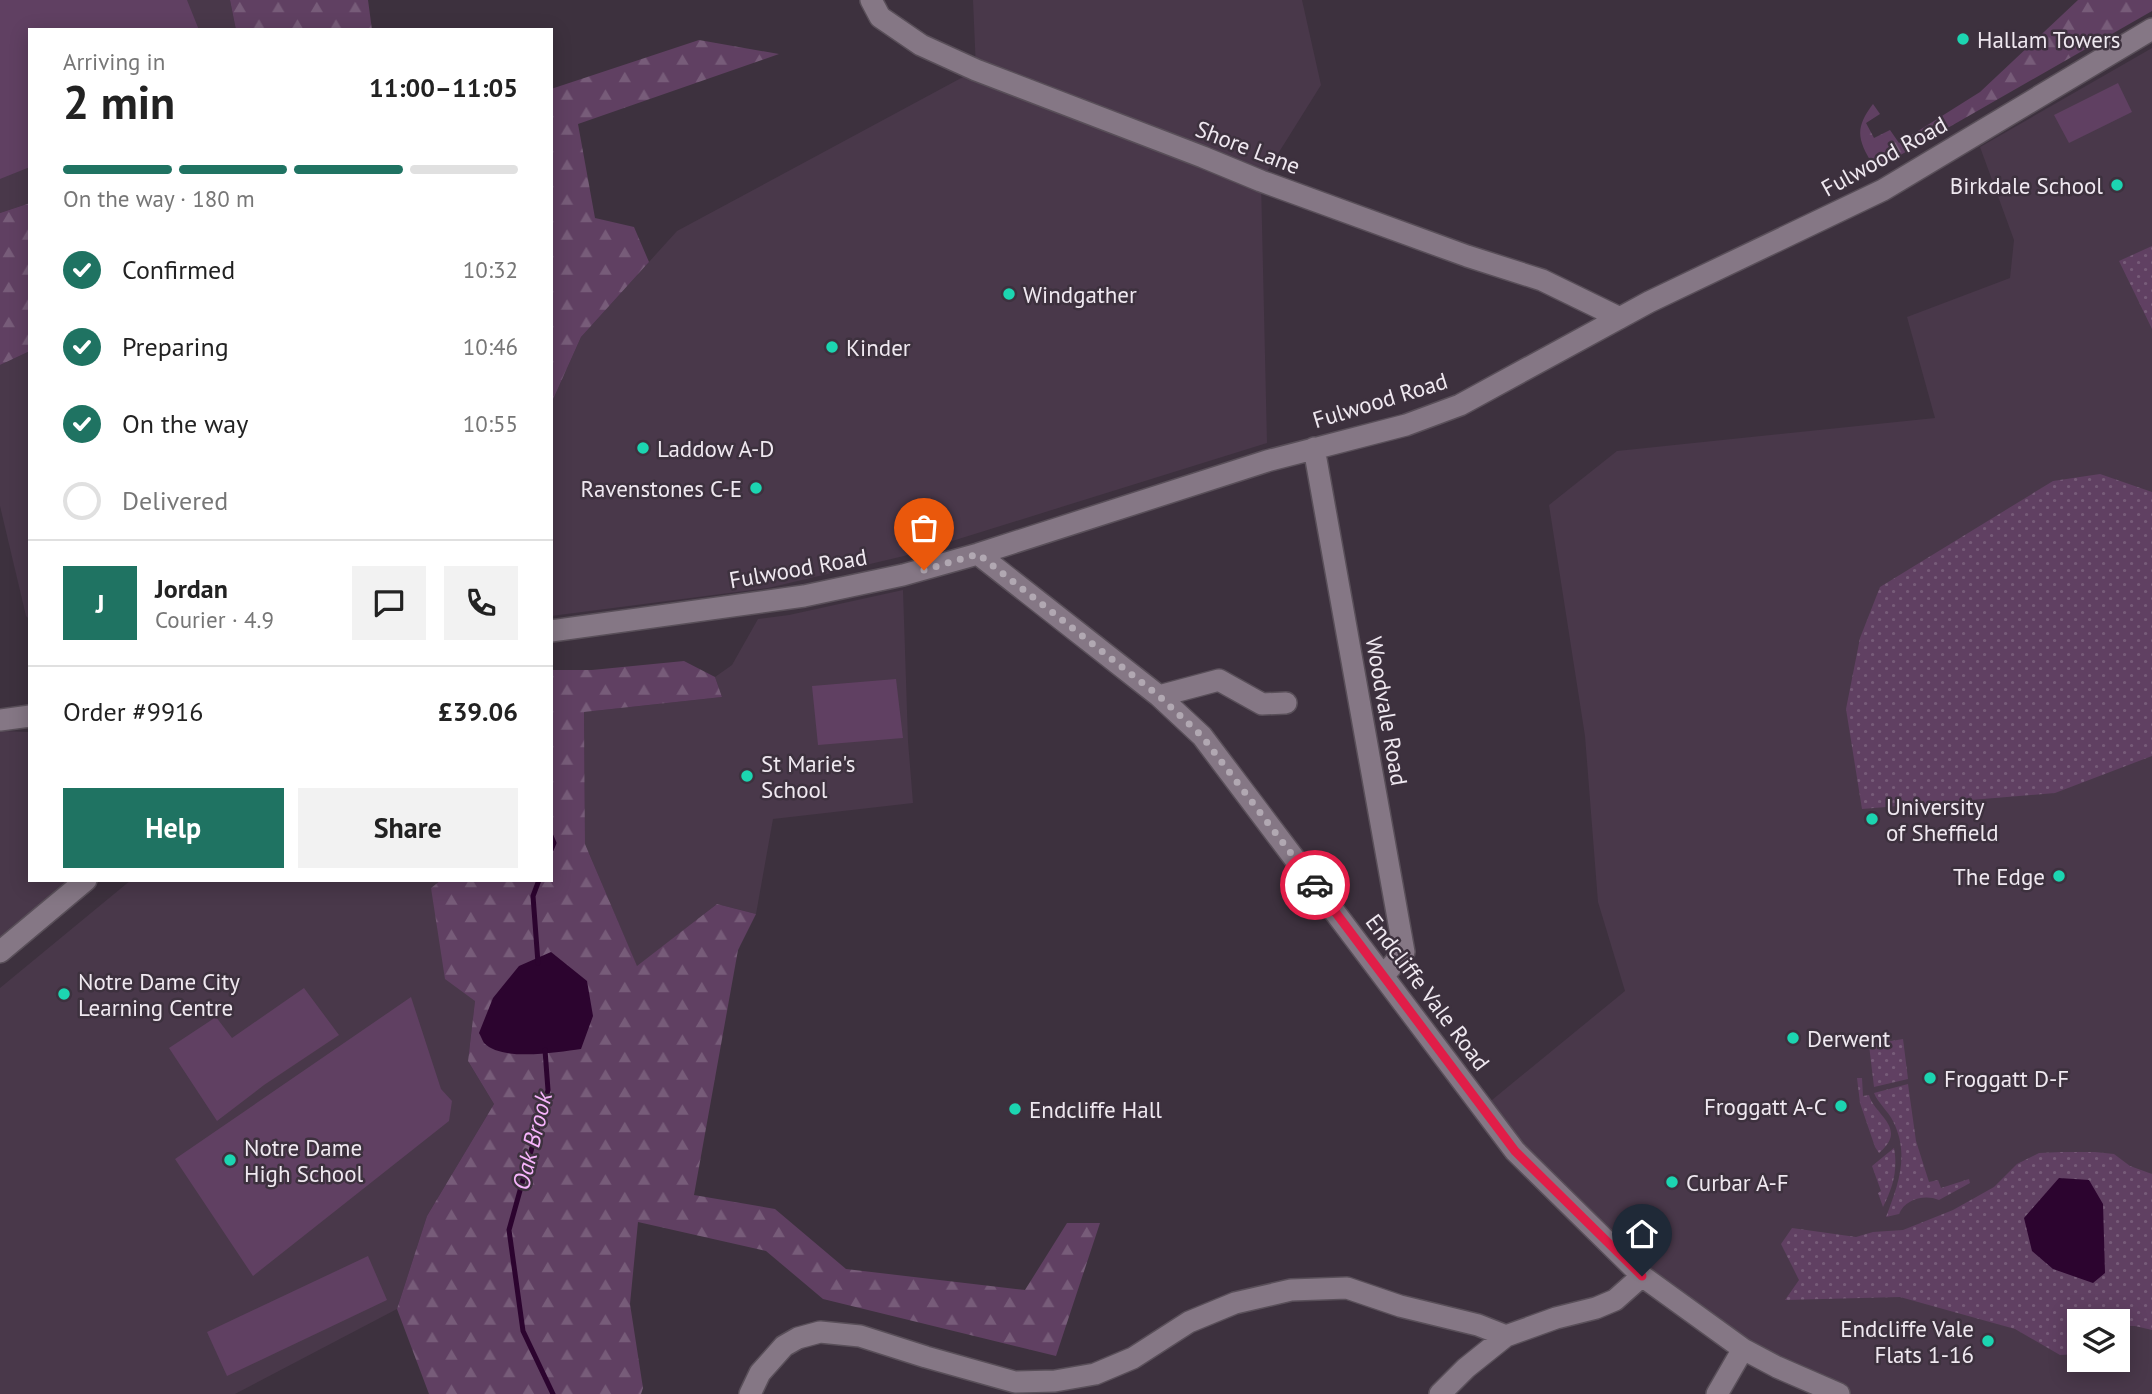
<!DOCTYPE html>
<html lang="en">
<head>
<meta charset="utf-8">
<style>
	body { margin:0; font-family:"PT Sans",sans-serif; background:#f2f2f2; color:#222; height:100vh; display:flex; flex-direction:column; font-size:26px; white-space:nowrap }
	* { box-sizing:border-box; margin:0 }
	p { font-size:23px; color:#767676 }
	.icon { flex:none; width:38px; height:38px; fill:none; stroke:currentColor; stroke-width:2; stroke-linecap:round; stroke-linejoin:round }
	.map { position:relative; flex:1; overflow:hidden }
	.sheet { position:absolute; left:28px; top:28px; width:525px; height:854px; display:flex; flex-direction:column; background:#fff; border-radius:0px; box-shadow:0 4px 18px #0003 }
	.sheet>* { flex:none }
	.controls { position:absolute; left:2067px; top:1309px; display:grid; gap:14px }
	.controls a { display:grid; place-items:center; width:63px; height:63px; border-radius:0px; background:#fff; box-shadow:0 4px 18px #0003; font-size:35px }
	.pin { position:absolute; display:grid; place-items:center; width:60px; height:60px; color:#fff; margin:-72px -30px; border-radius:50% 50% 50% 0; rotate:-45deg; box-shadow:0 0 7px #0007 }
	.pin .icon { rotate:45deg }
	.courier { position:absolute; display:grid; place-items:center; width:70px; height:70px; margin:-35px; border:5px solid #e11d48; border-radius:50%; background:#fff; color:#222; box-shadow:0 2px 9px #0007 }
	.overview em { font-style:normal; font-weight:700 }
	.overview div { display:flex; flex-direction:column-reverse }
	.overview { display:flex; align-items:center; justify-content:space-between; height:119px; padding:0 35px }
	h1 { font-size:46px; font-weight:700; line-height:52px }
	.bar { display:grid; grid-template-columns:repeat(4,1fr); gap:10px 7px; align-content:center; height:84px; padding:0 35px }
	.bar i { height:9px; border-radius:5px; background:#e0e0e0 }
	.bar .active { background:#1f7362 }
	.bar p { grid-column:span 4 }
	.line { display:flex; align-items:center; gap:18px; padding:0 35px; border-top:2px solid #e0e0e0 }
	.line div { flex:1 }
	.round { display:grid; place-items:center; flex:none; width:74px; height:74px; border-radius:0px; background:#f2f2f2 }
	ol { padding:0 35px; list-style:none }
	li { display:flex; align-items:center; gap:21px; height:77px }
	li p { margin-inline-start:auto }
	li .icon { padding:7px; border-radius:50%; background:#1f7362; color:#fff; stroke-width:4 }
	li:last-child { color:#767676 }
	li i { width:38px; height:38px; border:4px solid #e0e0e0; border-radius:50% }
	.cta { display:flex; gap:14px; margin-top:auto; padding:14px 35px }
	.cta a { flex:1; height:80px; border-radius:0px; background:#1f7362; color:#fff; font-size:28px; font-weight:700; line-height:80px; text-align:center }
	.cta a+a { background:#f2f2f2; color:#222 }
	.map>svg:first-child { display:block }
</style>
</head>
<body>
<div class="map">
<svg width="2152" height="1394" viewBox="0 0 2152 1394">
	<defs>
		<pattern id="grass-dots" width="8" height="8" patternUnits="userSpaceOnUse" patternTransform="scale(1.75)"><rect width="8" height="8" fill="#604062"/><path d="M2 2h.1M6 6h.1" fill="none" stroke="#775c79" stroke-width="1.8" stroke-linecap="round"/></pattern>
		<pattern id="forest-firs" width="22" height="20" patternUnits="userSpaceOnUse" patternTransform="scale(1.75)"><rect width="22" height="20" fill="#604062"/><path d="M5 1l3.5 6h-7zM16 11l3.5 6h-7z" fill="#775c79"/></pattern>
	</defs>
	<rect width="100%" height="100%" fill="#3d313e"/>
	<path fill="#49384a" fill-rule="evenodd" d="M0 0H230L236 30H30V203L0 213Z
		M973 0H1302L1321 85 1261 181 1267 443 904 556 768 588 551 616V404L581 337 677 231 976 70Z
		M2152 48V1394H1831L1805 1389 1547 1191 1481 1109 1625 991 1598 902 1585 736 1549 505 1617 451 1935 418 1907 317 2010 278 2014 240 1980 147ZM2079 1321H2118V1360H2079Z
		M30 351V620L26 616 0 506V365Z
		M903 590 908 741 913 803 773 819 756 914 717 904 637 967 585 844 584 712 722 697 715 677 732 665 758 619 789 615Z
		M0 731 30 732V880H74L0 944Z
		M131 880H441L431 888 475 1001 468 1061 494 1104 427 1216 397 1309 235 1394H0V988Z"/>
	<path fill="url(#grass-dots)" d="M2152 246V329L2119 261Z
		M2100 474 2152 492V756L2055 793 1862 809 1846 709 1860 638 1880 587 2053 481Z
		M1903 1039 1908 1079 1874 1087 1869 1045Z
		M1857 1078H1862L1863 1096 1869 1095C1874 1115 1909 1128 1879 1153L1875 1147 1860 1103Z
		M1908 1084 1916 1141 1929 1182 1938 1180 1941 1188 1969 1179 1970 1183 1939 1200C1925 1194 1905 1199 1899 1214L1886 1217C1898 1185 1910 1155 1893 1121 1888 1111 1878 1103 1874 1093Z
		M1894 1148C1898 1170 1893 1187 1883 1207L1878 1193 1881 1191 1872 1166Z
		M2061 1152H2095L2114 1154 2130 1166 2152 1174V1330L2135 1326H2118V1321H2079V1354L2060 1355 2015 1329 1900 1297 1785 1300 1799 1280 1781 1244 1792 1228 1856 1237 1873 1232 1903 1230 1953 1210 1994 1187 2017 1164 2039 1153Z"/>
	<path fill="url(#forest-firs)" d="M230 0H368L372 30H236Z
		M2078 0H2152V11L1890 161 1873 165C1858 140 1854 129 1873 104L1880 114 1866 123 1874 138 1890 130 1899 143 1980 92Z
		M699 40 779 54 578 124 595 218 634 227 649 262 581 337 551 404V89Z
		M30 203V351L0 365V213Z
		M684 661 715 677 722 697 584 712 585 844 637 966 717 904 756 914 738 950 694 1195 775 1209 846 1269 1025 1290 1067 1223H1100L1056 1356 823 1299 766 1251 638 1222 630 1304 643 1388 641 1394H429L397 1309 427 1216 494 1104 468 1061 475 1001 445 979 431 888 441 880H551V670H592Z"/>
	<path fill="#604062" d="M0 0H187L199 30H30V167L0 179Z
		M2118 83 2132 112 2069 143 2054 115Z
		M896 679 903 738 818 745 812 686Z
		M304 988 339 1035 264 1085 217 1121 169 1048 216 1017 232 1038Z
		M411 997 441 1089 452 1101 449 1121 253 1276 175 1159Z
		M368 1256 387 1300 227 1376 207 1332Z"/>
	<path fill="#2c042f" d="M551 952 587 981 593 1016 581 1049C557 1052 503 1062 484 1043 482 1040 481 1036 479 1033L493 998 519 966Z
		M2059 1178 2089 1180 2103 1204 2105 1273 2093 1283 2053 1269 2032 1251 2024 1218Z"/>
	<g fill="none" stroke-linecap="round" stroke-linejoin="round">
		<path stroke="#2c042f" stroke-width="5" d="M551 836 554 843 551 850
			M538 963 533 896 539 880
			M545 1050 548 1090 509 1230 523 1331 553 1394"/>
		<g stroke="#594f59" stroke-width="24">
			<path id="minor" d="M871 0 880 17 921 45 976 70 1203 157 1261 181 1467 256 1542 280 1620 318
				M1314 448 1404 952 1383 976
				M978 554 1159 696 1202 736 1515 1151 1642 1276 1743 1349 1777 1367 1839 1394
				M551 631 804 596 903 575 978 554 1267 461 1406 425 1460 405 1649 302 1883 190 2152 29
				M1159 696 1219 680 1262 704 1286 703
				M0 720 30 716
				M0 952 86 880
				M750 1394 760 1373 784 1346 798 1338 820 1332 860 1336 926 1357 1015 1382 1055 1381 1095 1374 1133 1358 1189 1322 1235 1303 1291 1290 1347 1288 1400 1306 1478 1325 1506 1336 1556 1318 1596 1308 1615 1300 1642 1276
				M1440 1394 1466 1368 1506 1336
				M1717 1394 1743 1349"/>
		</g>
		<use href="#minor" stroke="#857785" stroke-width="21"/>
	</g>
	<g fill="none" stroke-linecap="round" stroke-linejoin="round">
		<path stroke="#b1a8b2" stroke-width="7" stroke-dasharray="0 12.6" d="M924 570 978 554 1159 696 1202 736 1315 885"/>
		<path stroke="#e11d48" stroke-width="9" d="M1315 885 1515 1151 1642 1276"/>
	</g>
	<g fill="#1cd5b1" stroke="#3d313e" stroke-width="2.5">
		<circle cx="1963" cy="39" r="7"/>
		<circle cx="2117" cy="185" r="7"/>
		<circle cx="1009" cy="294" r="7"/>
		<circle cx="832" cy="347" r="7"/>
		<circle cx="643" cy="448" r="7"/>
		<circle cx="756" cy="488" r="7"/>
		<circle cx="747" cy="776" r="7"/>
		<circle cx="1872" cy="819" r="7"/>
		<circle cx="2059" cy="876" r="7"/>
		<circle cx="64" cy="994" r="7"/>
		<circle cx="1793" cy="1038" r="7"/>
		<circle cx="1930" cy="1078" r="7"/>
		<circle cx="1841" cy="1106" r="7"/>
		<circle cx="1015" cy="1109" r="7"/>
		<circle cx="230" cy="1160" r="7"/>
		<circle cx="1672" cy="1182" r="7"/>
		<circle cx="1988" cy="1341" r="7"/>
	</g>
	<g text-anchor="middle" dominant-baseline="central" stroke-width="5" stroke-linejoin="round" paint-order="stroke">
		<g font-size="23" fill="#efe8f0" stroke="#3d313e" text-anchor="start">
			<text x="1977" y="39">Hallam Towers</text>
			<text x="2103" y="185" text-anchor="end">Birkdale School</text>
			<text x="1023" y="294">Windgather</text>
			<text x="846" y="347">Kinder</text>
			<text x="657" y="448">Laddow A-D</text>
			<text x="742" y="488" text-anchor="end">Ravenstones C-E</text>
			<text x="761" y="763">St Marie's<tspan x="761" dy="26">School</tspan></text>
			<text x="1886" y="806">University<tspan x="1886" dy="26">of Sheffield</tspan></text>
			<text x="2045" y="876" text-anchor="end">The Edge</text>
			<text x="78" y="981">Notre Dame City<tspan x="78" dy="26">Learning Centre</tspan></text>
			<text x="1807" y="1038">Derwent</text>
			<text x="1944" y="1078">Froggatt D-F</text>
			<text x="1827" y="1106" text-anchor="end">Froggatt A-C</text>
			<text x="1029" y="1109">Endcliffe Hall</text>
			<text x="244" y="1147">Notre Dame<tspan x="244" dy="26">High School</tspan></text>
			<text x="1686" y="1182">Curbar A-F</text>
			<text x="1974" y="1328" text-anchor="end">Endcliffe Vale<tspan x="1974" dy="26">Flats 1-16</tspan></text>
		</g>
		<g font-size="23" fill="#efe8f0" stroke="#3d313e">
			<text transform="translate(1248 147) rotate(21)">Shore Lane</text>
			<text transform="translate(1884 156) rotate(-29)">Fulwood Road</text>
			<text transform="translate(1380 400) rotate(-17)">Fulwood Road</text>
			<text transform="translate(798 568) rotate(-10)">Fulwood Road</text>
			<text transform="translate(1387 711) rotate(80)">Woodvale Road</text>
			<text transform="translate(1428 992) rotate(53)">Endcliffe Vale Road</text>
		</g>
		<g font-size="24" font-style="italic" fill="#f7b4fc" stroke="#3d313e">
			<text transform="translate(532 1141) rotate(-76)">Oak Brook</text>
		</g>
	</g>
</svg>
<div class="controls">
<a><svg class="icon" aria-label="layers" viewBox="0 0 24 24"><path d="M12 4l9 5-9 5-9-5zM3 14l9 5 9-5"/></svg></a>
</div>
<div class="pin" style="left:924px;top:570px;background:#ea580c"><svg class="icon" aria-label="bag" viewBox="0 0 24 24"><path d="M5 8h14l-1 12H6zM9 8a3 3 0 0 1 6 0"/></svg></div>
<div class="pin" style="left:1642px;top:1276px;background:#1f2937"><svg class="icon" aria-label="home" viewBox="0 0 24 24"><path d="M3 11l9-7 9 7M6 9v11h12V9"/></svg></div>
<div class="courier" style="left:1315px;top:885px"><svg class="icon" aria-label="car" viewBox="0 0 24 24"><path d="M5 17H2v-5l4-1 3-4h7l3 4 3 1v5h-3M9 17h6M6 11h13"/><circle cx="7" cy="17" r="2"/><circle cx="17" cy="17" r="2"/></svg></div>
<section class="sheet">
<div class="overview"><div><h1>2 min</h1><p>Arriving in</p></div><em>11:00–11:05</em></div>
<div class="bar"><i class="active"></i><i class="active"></i><i class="active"></i><i></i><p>On the way · 180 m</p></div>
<ol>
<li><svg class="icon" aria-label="check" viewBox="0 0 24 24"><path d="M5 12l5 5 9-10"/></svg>Confirmed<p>10:32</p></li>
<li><svg class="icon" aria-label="check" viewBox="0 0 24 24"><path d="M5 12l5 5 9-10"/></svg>Preparing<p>10:46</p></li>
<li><svg class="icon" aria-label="check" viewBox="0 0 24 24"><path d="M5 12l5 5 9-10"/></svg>On the way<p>10:55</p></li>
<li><i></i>Delivered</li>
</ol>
<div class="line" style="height:126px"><b class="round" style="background:#1f7362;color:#fff">J</b><div><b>Jordan</b><p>Courier · 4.9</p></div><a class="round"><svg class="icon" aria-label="chat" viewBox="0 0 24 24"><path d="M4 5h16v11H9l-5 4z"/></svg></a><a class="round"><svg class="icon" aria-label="phone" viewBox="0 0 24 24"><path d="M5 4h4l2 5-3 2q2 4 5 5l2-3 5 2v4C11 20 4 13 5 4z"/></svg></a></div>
<div class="line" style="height:91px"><div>Order #9916</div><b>£39.06</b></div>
<div class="cta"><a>Help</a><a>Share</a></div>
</section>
</div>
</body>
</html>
